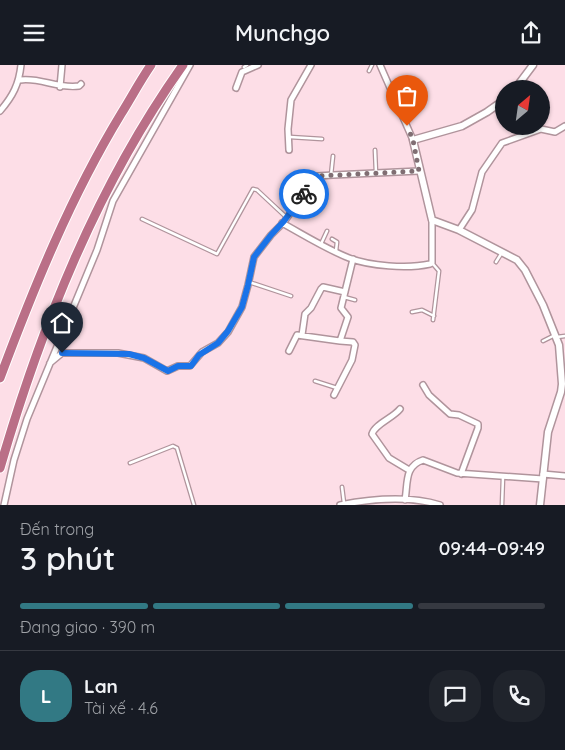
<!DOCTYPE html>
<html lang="vi">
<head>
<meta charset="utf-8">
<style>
	body { margin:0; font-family:Quicksand,sans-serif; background:#20242c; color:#f1f3f6; height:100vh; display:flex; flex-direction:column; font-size:19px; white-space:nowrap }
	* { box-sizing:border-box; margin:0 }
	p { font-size:16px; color:#9ea1a6 }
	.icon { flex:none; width:28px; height:28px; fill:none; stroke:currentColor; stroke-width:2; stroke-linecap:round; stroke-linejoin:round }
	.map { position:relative; height:440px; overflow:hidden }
	.drawer { display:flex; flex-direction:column; background:#171b24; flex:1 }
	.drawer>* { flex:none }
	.needle { width:32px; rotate:29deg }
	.fabs { position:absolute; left:495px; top:15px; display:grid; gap:10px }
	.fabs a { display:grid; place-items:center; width:55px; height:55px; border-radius:50%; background:#171b24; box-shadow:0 1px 4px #0004; font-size:25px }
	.pin { position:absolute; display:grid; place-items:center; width:42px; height:42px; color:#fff; margin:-51px -21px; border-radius:50% 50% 50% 0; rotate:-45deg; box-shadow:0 0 5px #0007 }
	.pin .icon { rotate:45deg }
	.courier { position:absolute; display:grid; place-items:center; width:50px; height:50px; margin:-25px; border:4px solid #1a73e8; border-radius:50%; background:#fff; color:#222; box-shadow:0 1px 6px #0007 }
	.overview em { font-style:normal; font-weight:600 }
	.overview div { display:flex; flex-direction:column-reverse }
	.overview { display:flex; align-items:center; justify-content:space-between; height:85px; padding:0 20px }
	h1 { font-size:32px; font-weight:600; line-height:38px }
	.bar { display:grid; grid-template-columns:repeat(4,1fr); gap:8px 5px; align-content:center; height:60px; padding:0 20px }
	.bar i { height:6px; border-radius:4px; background:#363941 }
	.bar .current { background:#327984 }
	.bar p { grid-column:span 4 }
	.line { display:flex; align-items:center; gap:12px; padding:0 20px; border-top:1px solid #363941 }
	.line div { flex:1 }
	.round { display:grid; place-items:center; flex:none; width:52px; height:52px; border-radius:20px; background:#20242c }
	header { display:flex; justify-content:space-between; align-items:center; height:65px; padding:0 20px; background:#171b24; font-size:22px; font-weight:600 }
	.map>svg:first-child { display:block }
</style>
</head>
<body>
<header><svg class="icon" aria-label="menu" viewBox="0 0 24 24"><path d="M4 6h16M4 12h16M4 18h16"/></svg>Munchgo<svg class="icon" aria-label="share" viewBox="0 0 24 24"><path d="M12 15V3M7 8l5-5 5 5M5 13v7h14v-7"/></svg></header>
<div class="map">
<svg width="565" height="440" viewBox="0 0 565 440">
	<rect width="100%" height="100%" fill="#fddee7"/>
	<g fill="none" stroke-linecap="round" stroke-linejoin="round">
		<g stroke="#b0949c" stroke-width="5">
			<path id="service" d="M244 2 247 0
				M369 6 372 0
				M290 72 322 74
				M375 85 376 108
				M331 110 333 91
				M142 154 217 189 253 124 257 125 286 152
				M332 174 337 177 336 186
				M321 179 327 166
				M496 197 501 189
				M433 199 439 206 433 255
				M249 217 291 231
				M344 232 355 235
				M412 247 422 245 434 251
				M557 272 565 271
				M543 276 555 270
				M315 316 337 323
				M130 398 173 381 177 383 194 440
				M342 422 344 438
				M502 440 503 412"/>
		</g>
		<g stroke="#b0949c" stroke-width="8">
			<path id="minor" d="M380 0 413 75
				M20 15C41 12 56 24 79 21L81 19
				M60 22 62 0
				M236 23 242 7 258 0
				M0 46C13 31 19 19 21 0
				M289 85 288 64 291 35 311 0
				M282 158C304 170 326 184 349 193 370 201 407 204 430 199L432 198V155
				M459 165 472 145 482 107 502 78 541 64 555 67 565 61
				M302 270 305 249 311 243 321 224 323 222 345 227
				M289 286 297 270 340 276
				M50 298 62 288H118L144 293 167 306 178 301H190L202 287 218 278 228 267 242 242 248 220 254 192 271 170 284 157 314 114 318 111 333 110 419 106
				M423 320 429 330 450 349 459 350 478 359V363L461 409
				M334 330 352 295 355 280 353 277 340 276 348 252 341 243 353 194
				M400 344C393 353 375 359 372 369L389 393 409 405
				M543 409 565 411
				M405 435C408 419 404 401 423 395L457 408 543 414
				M4 440 14 395 27 354 97 185 113 136 190 0
				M340 440C371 434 410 431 440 440"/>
		</g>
		<g stroke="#b0949c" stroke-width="9">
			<path id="tertiary" d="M515 24 533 0
				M504 35 487 47 462 61 413 75 432 155 459 165 517 195 525 205 543 240 559 280 562 319 561 327 548 367 540 440"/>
		</g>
		<g stroke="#fff" stroke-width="11">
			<path id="motorway" d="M0 313C34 222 70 133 121 49 131 33 140 16 151 0
				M0 403C41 262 97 121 183 0"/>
		</g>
		<use href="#service" stroke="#fff" stroke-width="2.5"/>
		<use href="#minor" stroke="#fff" stroke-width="5"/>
		<use href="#tertiary" stroke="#fff" stroke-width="6"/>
		<use href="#motorway" stroke="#ba6f87" stroke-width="9"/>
	</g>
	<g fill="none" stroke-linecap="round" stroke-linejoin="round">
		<path stroke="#806e73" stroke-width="5" stroke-dasharray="0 9" d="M304 129 314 114 318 111 419 106 413 75 407 61"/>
		<path stroke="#1a73e8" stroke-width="6" d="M62 288 129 289 144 293 168 306 178 301H191L199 290 218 278 228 266 242 242 248 220 254 192 271 170 284 156 304 129"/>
	</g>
</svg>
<div class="fabs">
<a><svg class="needle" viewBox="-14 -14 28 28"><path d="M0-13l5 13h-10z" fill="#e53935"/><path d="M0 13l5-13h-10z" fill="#9ea1a6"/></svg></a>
</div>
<div class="pin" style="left:407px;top:61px;background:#ea580c"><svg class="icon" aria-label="bag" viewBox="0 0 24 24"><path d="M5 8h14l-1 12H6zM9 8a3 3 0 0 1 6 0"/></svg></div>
<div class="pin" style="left:62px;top:288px;background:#1f2937"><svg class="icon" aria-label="home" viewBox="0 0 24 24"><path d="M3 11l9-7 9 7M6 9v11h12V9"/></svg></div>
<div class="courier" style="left:304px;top:129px"><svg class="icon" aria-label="bike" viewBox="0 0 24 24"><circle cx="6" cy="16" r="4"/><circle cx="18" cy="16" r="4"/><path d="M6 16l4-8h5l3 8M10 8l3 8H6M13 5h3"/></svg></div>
</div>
<section class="drawer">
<div class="overview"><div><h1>3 phút</h1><p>Đến trong</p></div><em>09:44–09:49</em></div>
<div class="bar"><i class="current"></i><i class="current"></i><i class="current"></i><i></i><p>Đang giao · 390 m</p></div>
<div class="line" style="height:90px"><b class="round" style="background:#327984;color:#fff">L</b><div><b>Lan</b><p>Tài xế · 4.6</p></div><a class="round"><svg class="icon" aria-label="chat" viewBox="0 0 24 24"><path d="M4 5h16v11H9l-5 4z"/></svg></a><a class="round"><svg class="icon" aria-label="phone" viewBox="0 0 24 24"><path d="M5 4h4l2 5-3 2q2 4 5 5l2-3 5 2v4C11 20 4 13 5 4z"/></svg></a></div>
</section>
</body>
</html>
